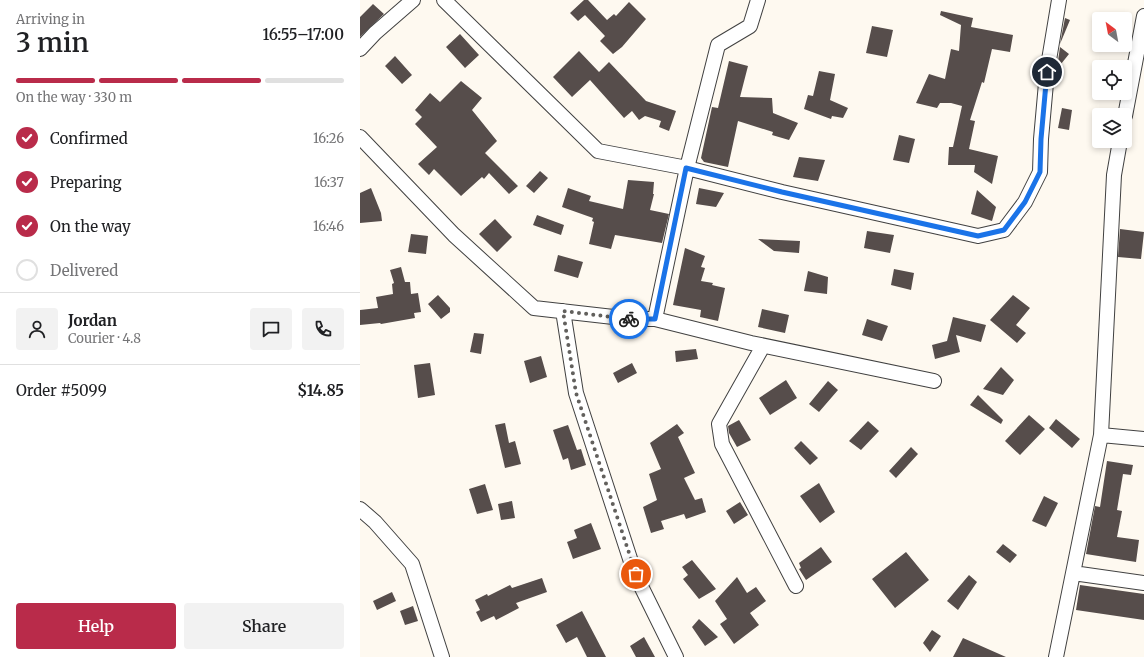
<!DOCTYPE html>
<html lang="en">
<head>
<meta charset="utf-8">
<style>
	body { margin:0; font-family:Merriweather,serif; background:#f2f2f2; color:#202124; height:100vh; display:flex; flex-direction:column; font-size:15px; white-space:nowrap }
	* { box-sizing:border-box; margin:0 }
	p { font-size:13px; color:#757577 }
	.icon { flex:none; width:22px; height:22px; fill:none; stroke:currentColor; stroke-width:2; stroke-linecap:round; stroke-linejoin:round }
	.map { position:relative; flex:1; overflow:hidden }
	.panel { display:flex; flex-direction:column; background:#fff; width:360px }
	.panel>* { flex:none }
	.needle { width:26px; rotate:328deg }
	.fabs { position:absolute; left:732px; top:12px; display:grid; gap:8px }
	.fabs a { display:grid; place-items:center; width:40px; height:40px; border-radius:4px; background:#fff; box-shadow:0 2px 6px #0003; font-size:20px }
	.pin { position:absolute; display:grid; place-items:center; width:34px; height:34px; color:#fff; margin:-17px; border:2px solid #fff; border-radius:50%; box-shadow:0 1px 4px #0007 }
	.courier { position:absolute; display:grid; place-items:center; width:40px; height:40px; margin:-20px; border:3px solid #1a73e8; border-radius:50%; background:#fff; color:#222; box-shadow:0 1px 5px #0007 }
	.head em { font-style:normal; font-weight:600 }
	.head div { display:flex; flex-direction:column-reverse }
	.head { display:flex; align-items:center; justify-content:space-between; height:68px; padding:0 16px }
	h1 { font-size:26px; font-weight:600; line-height:30px }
	.bar { display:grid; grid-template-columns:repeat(4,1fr); gap:6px 4px; align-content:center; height:48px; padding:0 16px }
	.bar i { height:5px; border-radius:3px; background:#e0e0e0 }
	.bar .current { background:#b92b4a }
	.bar p { grid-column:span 4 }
	.line { display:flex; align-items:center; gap:10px; padding:0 16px; border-top:1px solid #e0e0e0 }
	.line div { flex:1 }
	.round { display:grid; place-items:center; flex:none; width:42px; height:42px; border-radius:4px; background:#f2f2f2 }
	ol { padding:0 16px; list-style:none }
	li { display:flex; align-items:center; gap:12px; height:44px }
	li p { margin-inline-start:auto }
	li .icon { padding:4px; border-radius:50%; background:#b92b4a; color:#fff; stroke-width:4 }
	li:last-child { color:#757577 }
	li i { width:22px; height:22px; border:2px solid #e0e0e0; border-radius:50% }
	.cta { display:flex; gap:8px; margin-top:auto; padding:8px 16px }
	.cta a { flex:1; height:46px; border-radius:4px; background:#b92b4a; color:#fff; font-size:16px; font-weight:600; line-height:46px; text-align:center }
	.cta a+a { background:#f2f2f2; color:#202124 }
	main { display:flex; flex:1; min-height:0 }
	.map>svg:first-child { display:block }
</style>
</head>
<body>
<main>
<section class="panel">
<div class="head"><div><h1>3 min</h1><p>Arriving in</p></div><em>16:55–17:00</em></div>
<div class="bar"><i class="current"></i><i class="current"></i><i class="current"></i><i></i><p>On the way · 330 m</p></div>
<ol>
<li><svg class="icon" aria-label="check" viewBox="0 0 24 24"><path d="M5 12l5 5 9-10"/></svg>Confirmed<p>16:26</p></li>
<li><svg class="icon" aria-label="check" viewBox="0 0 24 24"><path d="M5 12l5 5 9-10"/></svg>Preparing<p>16:37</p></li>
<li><svg class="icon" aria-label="check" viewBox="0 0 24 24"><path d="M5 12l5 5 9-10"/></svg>On the way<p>16:46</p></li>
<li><i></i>Delivered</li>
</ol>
<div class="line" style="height:72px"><a class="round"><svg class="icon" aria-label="person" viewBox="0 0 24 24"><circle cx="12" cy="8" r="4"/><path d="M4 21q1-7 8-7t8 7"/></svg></a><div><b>Jordan</b><p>Courier · 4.8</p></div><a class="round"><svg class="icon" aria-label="chat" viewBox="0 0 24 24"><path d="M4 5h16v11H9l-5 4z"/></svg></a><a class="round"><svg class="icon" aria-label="phone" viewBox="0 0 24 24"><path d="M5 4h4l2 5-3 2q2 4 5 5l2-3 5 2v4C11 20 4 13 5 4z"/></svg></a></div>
<div class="line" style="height:52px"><div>Order #5099</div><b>$14.85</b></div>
<div class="cta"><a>Help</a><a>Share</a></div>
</section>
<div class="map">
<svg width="784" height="657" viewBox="0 0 784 657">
	<rect width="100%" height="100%" fill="#fef9f0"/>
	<path fill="#564d4b" d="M224 0H228L247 20 254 14 256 16 269 2 286 19 262 47 253 54 240 41 245 36 225 15 218 21 210 13Z
		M13 4 24 14 0 37V17Z
		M581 11 613 18 611 27 653 35 650 52 632 49 624 83 622 82 610 120 615 121 609 149 638 156 632 184 614 172 615 165H588L589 147H593L602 106 591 103H580L577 108 556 103 569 74 585 79 591 49 599 51 601 25 580 15Z
		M705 18 710 20 700 44Z
		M512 26 533 30 527 57 506 53Z
		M100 34 119 55 105 68 86 47Z
		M700 47 709 54 701 64 698 61Z
		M219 51 239 72 249 62 286 101 316 111 309 131 299 127 301 121 285 116 279 120 272 111 264 118 230 80 212 97 193 77Z
		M35 56 52 75 42 84 25 66Z
		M369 61 388 66 380 97 412 98 413 113 438 123 429 140 412 135 413 132 378 121 368 167 344 162 341 158 352 107 358 108Z
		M459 71 475 74 470 100 488 108 483 118 472 116 471 119 444 109 448 95 453 96Z
		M101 81 122 98 112 110 137 141 125 153 158 186 149 194 129 173 124 179 122 177 101 196 74 169 69 175 58 164 77 147 55 124 62 117 55 110 70 93 80 102Z
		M702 108 712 110 709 130 698 128Z
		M539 135 555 139 549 163 533 160Z
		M439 157 465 160 458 181 433 177Z
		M180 171 188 178 174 193 166 186Z
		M268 180 294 182 293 194H294L290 210 309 214 302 243 255 235 251 249 229 244 234 222 232 221 233 218 202 207 208 188 231 196 229 201 263 209Z
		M11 188 21 213 22 221 0 223V193Z
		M339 188 364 193 356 207 336 204Z
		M617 190 636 207 632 221 611 214Z
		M177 215 204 225 201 235 173 225Z
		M135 219 152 237 137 252 119 234Z
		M760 229 784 232 781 259 758 257Z
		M507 231 534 235 530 253 504 248Z
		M51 234 68 236 66 254 48 252Z
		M398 239 440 241 439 253 414 251Z
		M325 248 345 256 341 267 345 268 341 281 353 283 352 285 365 288 358 321 340 317 341 310 313 305Z
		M198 255 223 262 218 278 194 271Z
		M41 267 45 282H50L51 294 58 293 61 312 54 313 55 318 21 324 20 323 0 325V310L18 308 16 297 33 294 32 284 34 283 30 270Z
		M534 269 554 273 551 290 531 285Z
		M448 271 468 277 467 294 444 291Z
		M78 295 90 308V312L81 319 68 304Z
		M653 295 670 308 656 325 666 333 657 343 630 320Z
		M402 309 429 315 425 333 398 327Z
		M593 317 626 325 621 342 596 335 600 352 575 359 572 345 587 341Z
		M507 319 528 326 522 341 502 335Z
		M114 333 124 334 121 354 110 352Z
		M336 349 338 359 316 362 315 351Z
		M181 356 187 377 170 383 164 361Z
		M70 363 75 395 58 398 54 365Z
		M272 363 277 373 258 383 253 373Z
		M641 367 654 380 643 395 623 389Z
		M426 380 437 398 410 415 399 398Z
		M468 381 478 390 459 412 449 404Z
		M618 395 643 420 641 424 610 405Z
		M669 415 685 429 660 455 645 441Z
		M696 419 720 439 712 448 689 428Z
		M379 420 391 440 377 447 369 433 368 426Z
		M508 421 519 431 501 450 489 441Z
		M145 423 149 443 155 441 161 464 145 468 135 425Z
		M317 424 324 433 318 437 335 473 324 478 335 500 342 498 346 512 326 519 324 514 301 521 304 529 291 533 283 507 297 500 289 474 301 469 290 443Z
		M208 425 217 450 221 449 226 465 211 470 208 458 203 460 193 430Z
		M441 441 458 458 450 465 434 448Z
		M551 447 558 454 536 478 529 471Z
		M747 461 773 465 771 475 763 474 757 510 762 511 757 537 779 540 776 562 726 554 735 506 740 507Z
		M459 483 475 512 460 523 440 496Z
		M125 484 133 510 117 514 109 489Z
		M684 496 698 503 686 527 672 521Z
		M152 501 155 518 141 520 138 504Z
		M380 502 388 515 374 524 366 511Z
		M231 523 241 549 213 559 207 542 217 538 214 530Z
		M643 544 657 555 650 563 636 552Z
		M461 547 472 562 446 580 439 569 441 568 439 563Z
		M546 552 569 580 535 608 512 579Z
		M332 560 356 589 339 599 323 579 328 575 322 567Z
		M609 575 617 582 598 610 587 601Z
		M377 577 387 593 396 587 406 601 390 613 399 625 374 644 360 624 367 619 355 601Z
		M182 578 187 592 156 603 159 608 136 620 134 616 121 622 116 612 120 610 115 600 127 594 128 596 150 585 152 588Z
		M720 585 784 594V620L716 610Z
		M32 592 36 601 17 610 13 601Z
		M53 606 58 621 45 625 40 611Z
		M222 611 246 657H227L217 637 206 643 196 625Z
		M339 619 358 637 345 646 332 627Z
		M572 630 581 636 570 652 563 643Z
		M284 637 295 657H276L270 646Z
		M603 638 646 657H593Z"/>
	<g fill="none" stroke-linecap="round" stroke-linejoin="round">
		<g stroke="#414141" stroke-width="16">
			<path id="minor" d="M84 0 238 151 327 168 422 192 618 236 644 230 665 202 680 172 681 139 687 72 699 0
				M0 49 15 33 53 0
				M765 116 784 16
				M0 137 94 235 174 308 271 319H295L391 343 574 381
				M203 311 216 393 275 574 316 657
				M295 319 327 168 358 45 390 26 398 0
				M403 346 359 424 362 444 436 586
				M741 435 784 439
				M0 509 15 522 52 564 82 657
				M713 573 784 583
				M696 657 741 435 754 175 760 141"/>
		</g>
		<use href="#minor" stroke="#fff" stroke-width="14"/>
	</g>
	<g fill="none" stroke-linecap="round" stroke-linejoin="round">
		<path stroke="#62605d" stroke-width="4" stroke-dasharray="0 7.2" d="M269 319 203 311 216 393 276 574"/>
		<path stroke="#1a73e8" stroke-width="5" d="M269 319H295L326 168 422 192 618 236 644 230 665 202 680 172 681 139 687 72"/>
	</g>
</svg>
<div class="fabs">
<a><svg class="needle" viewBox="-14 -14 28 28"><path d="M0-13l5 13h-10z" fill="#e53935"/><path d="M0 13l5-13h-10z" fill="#757577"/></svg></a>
<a><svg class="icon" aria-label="locate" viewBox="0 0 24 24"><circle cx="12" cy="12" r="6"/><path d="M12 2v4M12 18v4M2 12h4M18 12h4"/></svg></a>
<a><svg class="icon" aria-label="layers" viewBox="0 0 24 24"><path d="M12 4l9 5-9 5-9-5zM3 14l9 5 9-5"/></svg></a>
</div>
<div class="pin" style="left:276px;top:574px;background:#ea580c"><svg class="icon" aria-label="bag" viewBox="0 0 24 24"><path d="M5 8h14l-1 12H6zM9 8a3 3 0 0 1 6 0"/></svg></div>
<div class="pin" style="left:687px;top:72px;background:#1f2937"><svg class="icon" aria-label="home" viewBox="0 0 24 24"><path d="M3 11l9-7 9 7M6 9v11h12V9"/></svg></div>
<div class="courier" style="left:269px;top:319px"><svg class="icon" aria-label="bike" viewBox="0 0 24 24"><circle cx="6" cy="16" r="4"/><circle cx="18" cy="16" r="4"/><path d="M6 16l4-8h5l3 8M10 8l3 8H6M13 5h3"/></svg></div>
</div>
</main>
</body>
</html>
